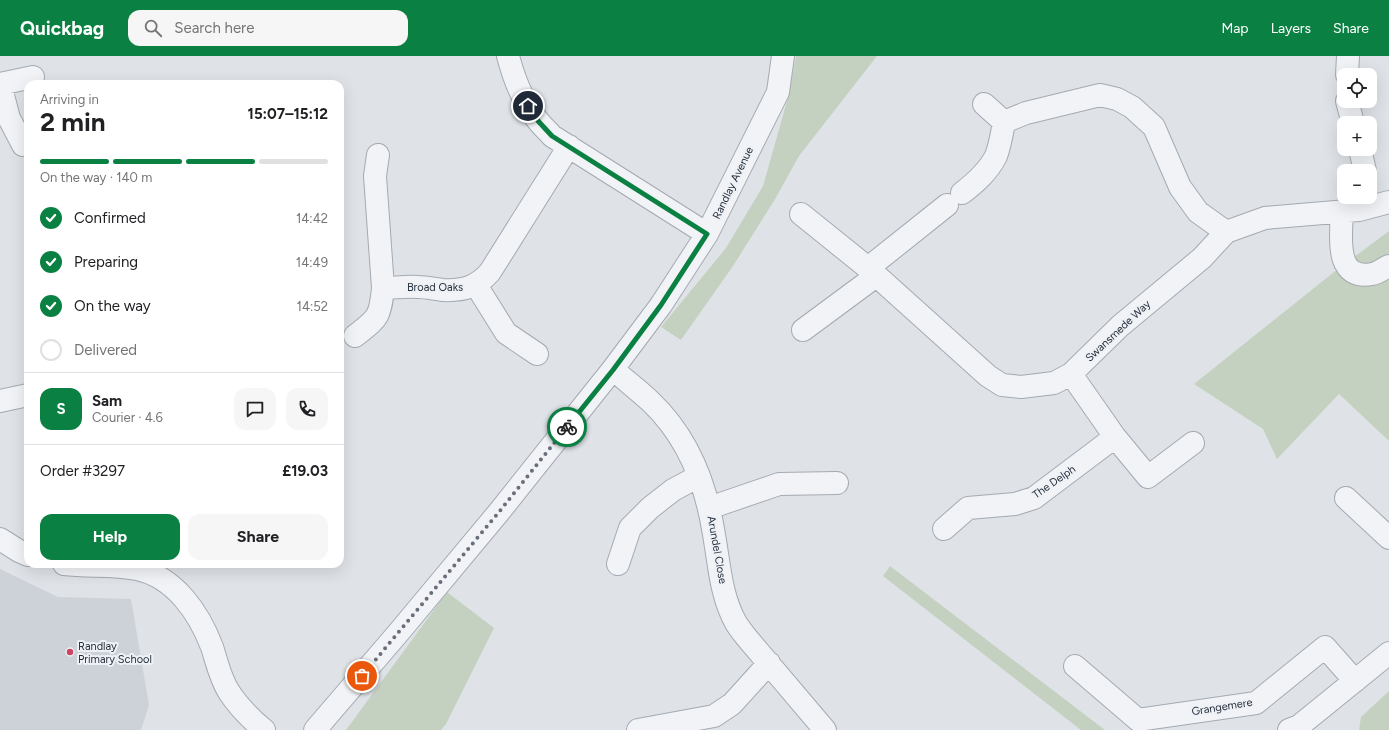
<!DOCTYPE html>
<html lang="en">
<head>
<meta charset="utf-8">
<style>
	body { margin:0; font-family:Figtree,sans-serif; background:#f6f6f6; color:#202124; height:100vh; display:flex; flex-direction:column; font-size:15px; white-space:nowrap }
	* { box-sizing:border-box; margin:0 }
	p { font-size:13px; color:#757577 }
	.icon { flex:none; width:22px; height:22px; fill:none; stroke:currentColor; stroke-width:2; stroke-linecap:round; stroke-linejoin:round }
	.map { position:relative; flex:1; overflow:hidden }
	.drawer { position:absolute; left:24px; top:24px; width:320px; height:488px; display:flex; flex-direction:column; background:#fff; border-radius:12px; box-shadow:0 4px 16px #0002 }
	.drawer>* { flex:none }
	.fabs { position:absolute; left:1337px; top:12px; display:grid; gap:8px }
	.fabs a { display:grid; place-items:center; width:40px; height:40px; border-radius:8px; background:#fff; box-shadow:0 4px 16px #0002; font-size:20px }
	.pin { position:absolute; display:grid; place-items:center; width:34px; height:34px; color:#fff; margin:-17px; border:2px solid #fff; border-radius:50%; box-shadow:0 1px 4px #0007 }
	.courier { position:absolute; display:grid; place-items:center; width:40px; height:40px; margin:-20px; border:3px solid #0b8043; border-radius:50%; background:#fff; color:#222; box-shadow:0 1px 5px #0007 }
	.overview em { font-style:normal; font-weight:700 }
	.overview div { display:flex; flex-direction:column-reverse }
	.overview { display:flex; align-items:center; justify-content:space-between; height:68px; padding:0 16px }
	h1 { font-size:26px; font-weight:700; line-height:30px }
	.bar { display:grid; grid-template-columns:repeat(4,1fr); gap:6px 4px; align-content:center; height:48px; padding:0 16px }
	.bar i { height:5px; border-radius:3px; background:#e0e0e0 }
	.bar .current { background:#0b8043 }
	.bar p { grid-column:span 4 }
	.line { display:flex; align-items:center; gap:10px; padding:0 16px; border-top:1px solid #e0e0e0 }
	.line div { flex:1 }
	.round { display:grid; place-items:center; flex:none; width:42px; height:42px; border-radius:12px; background:#f6f6f6 }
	ol { padding:0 16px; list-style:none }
	li { display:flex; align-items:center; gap:12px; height:44px }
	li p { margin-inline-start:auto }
	li .icon { padding:4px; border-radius:50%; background:#0b8043; color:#fff; stroke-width:4 }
	li:last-child { color:#757577 }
	li i { width:22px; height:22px; border:2px solid #e0e0e0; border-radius:50% }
	.primary-button { display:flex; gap:8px; margin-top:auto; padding:8px 16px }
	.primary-button a { flex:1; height:46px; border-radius:12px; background:#0b8043; color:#fff; font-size:16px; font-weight:700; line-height:46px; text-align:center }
	.primary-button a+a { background:#f6f6f6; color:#202124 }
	header { display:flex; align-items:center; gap:24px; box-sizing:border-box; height:56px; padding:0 20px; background:#0b8043; color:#fff }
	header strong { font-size:19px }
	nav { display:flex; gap:22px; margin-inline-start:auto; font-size:14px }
	.search { width:280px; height:36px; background:#f6f6f6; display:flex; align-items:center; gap:10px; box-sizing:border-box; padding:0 14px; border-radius:12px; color:#757577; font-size:15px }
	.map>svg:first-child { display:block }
</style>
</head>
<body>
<header>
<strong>Quickbag</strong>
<div class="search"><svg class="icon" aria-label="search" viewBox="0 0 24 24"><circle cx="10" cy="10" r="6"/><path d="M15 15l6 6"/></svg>Search here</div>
<nav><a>Map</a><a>Layers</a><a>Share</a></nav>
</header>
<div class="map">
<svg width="1389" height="674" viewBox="0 0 1389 674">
	<rect width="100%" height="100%" fill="#dfe3e8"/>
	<path fill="#cdd2d9" d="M0 513 58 541 131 543 149 649 141 674H0Z"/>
	<path fill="#c5d1c0" d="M796 0H877L799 100 774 145 733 210 681 284 661 271 726 192 763 130 789 38Z
		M1389 175V385L1339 338 1277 403 1263 373 1194 328 1334 216Z
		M890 510 1105 674H1081L883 520Z
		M447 536 494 572 446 668 441 674H346Z
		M1389 635V674H1359L1361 661Z"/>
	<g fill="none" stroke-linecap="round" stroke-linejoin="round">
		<g stroke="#a4aab2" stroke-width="24">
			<path id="minor" d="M508 0C514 23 524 48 539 66 543 71 548 75 552 80L707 178
				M1347 19 1348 0
				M0 28 9 62 23 89
				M0 28 33 21
				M1347 45 1353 67
				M984 48 1004 66 1026 57 1100 39 1117 43 1132 51 1154 71 1180 131 1198 156 1226 176
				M1360 93 1365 115
				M378 99 375 120 383 232C394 232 406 230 418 231 426 231 434 233 443 234 463 235 477 231 490 216L569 90
				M962 137C975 127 988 116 996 100 1000 90 1002 77 1004 66
				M1342 156C1341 179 1334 225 1372 218 1378 217 1384 212 1389 210
				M801 158 868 212 988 320 1002 329 1021 331 1054 327 1071 318 1120 270 1202 202 1226 176 1265 162 1359 154 1389 146
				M868 212 947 149
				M476 229 506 277 537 298
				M803 274 876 220
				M355 280C378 262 380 262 383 232
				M613 313C625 324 638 334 650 345 686 379 705 425 713 473 719 504 720 539 736 567 739 572 743 577 747 582L825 674
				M1071 318 1115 381 1148 421 1193 387
				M0 345 28 339
				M1346 442 1389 482
				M709 452 779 428 837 427
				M944 473 968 452 1015 448 1034 442 1115 381
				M0 483 19 495 28 499
				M64 508C89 511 113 508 137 513 175 521 199 557 212 591 217 606 220 622 229 636 238 650 251 663 264 674
				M618 508 630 472 650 452 673 434 699 420
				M1075 610 1138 664 1256 647 1325 591 1355 625
				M315 674 399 576 499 456 613 313 661 249 707 178 778 36 783 0
				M638 674 714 660 732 648 769 607
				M1289 674 1299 670 1389 597"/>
		</g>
		<use href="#minor" stroke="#f1f3f6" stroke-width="22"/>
	</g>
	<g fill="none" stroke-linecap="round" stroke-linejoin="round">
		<path stroke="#686f7a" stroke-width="4" stroke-dasharray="0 7.2" d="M362 620 499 456 567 371"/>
		<path stroke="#0b8043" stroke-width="5" d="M528 50 539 66 552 80 707 178 661 249 613 314 567 371"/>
	</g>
	<circle fill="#ca4662" stroke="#eef1f5" stroke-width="1.5" cx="70" cy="596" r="4"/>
	<g text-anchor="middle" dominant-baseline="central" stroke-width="4" stroke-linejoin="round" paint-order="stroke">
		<g font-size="11" fill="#28313e" stroke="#eef1f5">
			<text transform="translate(733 127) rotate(-64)">Randlay Avenue</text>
			<text x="435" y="231">Broad Oaks</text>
			<text transform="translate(1118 275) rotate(-43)">Swansmede Way</text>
			<text transform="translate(1054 426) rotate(-35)">The Delph</text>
			<text transform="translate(717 494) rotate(80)">Arundel Close</text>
			<text transform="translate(1222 651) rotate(-9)">Grangemere</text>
		</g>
		<g font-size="11" fill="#28313e" stroke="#eef1f5" text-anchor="start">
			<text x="78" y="590">Randlay<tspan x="78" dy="13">Primary School</tspan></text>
		</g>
	</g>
</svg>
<div class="fabs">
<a><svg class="icon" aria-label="locate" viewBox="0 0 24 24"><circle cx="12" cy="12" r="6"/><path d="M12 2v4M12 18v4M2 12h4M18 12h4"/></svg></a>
<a>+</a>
<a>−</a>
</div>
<div class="pin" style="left:362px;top:620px;background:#ea580c"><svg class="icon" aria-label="bag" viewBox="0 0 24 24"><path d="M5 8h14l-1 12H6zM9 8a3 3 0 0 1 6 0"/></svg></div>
<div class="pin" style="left:528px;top:50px;background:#1f2937"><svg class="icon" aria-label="home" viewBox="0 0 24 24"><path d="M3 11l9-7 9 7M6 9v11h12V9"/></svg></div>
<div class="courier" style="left:567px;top:371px"><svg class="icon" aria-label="bike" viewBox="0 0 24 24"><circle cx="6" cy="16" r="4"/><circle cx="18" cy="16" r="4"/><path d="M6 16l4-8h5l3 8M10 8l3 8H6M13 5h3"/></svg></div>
<section class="drawer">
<div class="overview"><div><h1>2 min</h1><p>Arriving in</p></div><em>15:07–15:12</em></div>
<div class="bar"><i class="current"></i><i class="current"></i><i class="current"></i><i></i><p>On the way · 140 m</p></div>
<ol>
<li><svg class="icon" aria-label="check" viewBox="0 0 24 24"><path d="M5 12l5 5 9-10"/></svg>Confirmed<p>14:42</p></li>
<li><svg class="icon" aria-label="check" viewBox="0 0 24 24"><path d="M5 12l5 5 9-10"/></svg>Preparing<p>14:49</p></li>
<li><svg class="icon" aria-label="check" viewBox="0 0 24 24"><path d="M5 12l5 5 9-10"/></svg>On the way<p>14:52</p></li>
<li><i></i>Delivered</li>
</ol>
<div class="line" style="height:72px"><b class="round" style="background:#0b8043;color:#fff">S</b><div><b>Sam</b><p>Courier · 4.6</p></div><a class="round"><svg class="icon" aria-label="chat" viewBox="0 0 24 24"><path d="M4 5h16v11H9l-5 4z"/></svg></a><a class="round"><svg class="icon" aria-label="phone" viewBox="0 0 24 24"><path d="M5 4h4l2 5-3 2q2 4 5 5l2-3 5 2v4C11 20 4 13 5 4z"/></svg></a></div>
<div class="line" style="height:52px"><div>Order #3297</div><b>£19.03</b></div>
<div class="primary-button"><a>Help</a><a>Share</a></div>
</section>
</div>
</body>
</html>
